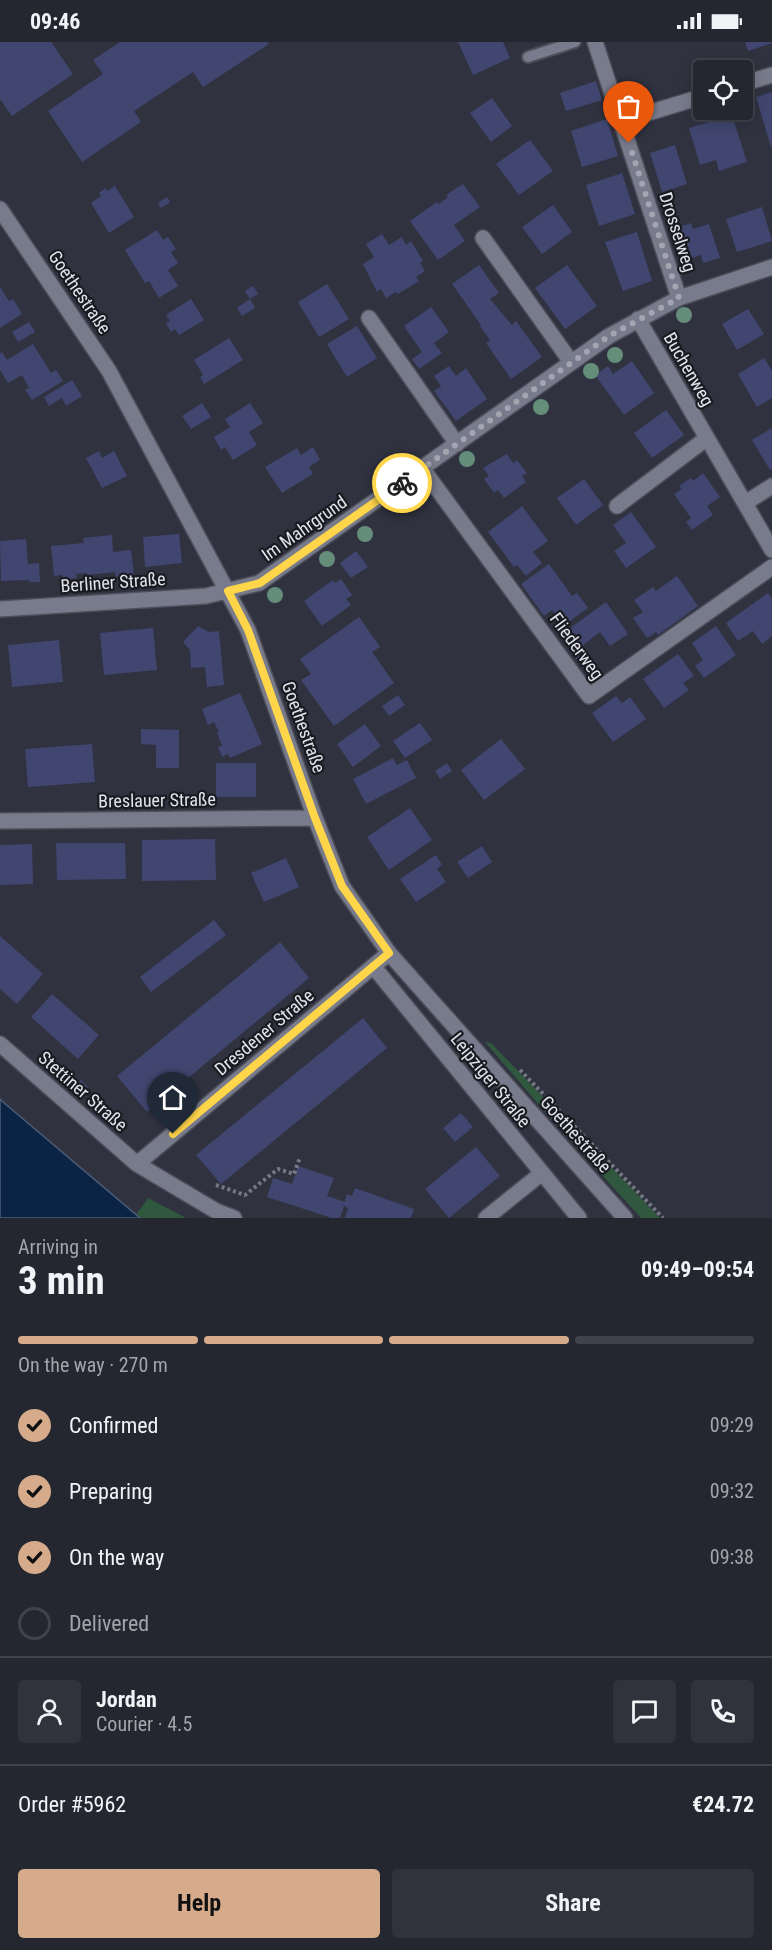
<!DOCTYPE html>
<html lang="en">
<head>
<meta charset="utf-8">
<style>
	body { margin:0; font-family:"Roboto Condensed",sans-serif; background:#30323c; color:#f1f3f6; height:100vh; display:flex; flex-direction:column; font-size:22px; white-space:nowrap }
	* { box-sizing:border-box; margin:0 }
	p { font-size:20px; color:#a3a5ab }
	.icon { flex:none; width:33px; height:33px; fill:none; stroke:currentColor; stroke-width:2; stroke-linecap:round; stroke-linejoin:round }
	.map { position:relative; height:1176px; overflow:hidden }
	.drawer { display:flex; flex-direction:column; background:#242630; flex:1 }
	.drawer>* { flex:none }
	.controls { position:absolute; left:693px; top:18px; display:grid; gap:12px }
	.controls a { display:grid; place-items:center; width:60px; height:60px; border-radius:6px; background:#242630; box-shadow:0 3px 15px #0003,0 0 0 2px #41434c; font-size:30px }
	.pin { position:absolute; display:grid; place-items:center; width:51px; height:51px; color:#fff; margin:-62px -26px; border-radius:50% 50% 50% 0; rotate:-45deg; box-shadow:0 0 6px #0007 }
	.pin .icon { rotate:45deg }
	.courier { position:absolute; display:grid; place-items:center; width:60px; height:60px; margin:-30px; border:4px solid #ffd54a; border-radius:50%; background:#fff; color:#222; box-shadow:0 2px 8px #0007 }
	.overview em { font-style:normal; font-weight:700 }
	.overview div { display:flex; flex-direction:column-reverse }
	.overview { display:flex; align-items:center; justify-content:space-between; height:102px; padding:0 18px }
	h1 { font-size:39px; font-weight:700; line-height:45px }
	.bar { display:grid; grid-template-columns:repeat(4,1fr); gap:9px 6px; align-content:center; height:72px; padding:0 18px }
	.bar i { height:8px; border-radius:4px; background:#41434c }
	.bar .selected { background:#d6ab8b }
	.bar p { grid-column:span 4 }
	.line { display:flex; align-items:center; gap:15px; padding:0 18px; border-top:2px solid #41434c }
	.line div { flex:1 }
	.round { display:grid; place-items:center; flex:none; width:63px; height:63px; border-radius:6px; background:#30323c }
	ol { padding:0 18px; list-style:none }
	li { display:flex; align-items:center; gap:18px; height:66px }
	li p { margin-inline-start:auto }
	li .icon { padding:6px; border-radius:50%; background:#d6ab8b; color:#111; stroke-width:4 }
	li:last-child { color:#a3a5ab }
	li i { width:33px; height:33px; border:3px solid #41434c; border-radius:50% }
	.action { display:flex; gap:12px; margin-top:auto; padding:12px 18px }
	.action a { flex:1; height:69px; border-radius:6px; background:#d6ab8b; color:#111; font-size:24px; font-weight:700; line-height:69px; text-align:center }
	.action a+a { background:#30323c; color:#f1f3f6 }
	.status { display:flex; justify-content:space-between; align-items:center; height:42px; padding:0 30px; background:#242630; direction:ltr }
	.status svg { height:16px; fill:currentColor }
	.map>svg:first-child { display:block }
</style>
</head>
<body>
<div class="status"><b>09:46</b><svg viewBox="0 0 49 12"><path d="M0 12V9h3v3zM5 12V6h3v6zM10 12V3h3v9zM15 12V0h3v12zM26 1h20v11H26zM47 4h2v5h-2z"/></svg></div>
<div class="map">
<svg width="772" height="1176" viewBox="0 0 772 1176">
	<rect width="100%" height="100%" fill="#303240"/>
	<path fill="#2f583e" d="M485 1000 491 1001 660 1176H641L551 1077Z
		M148 1156 186 1176H140L136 1173Z"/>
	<path fill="#0b2345" stroke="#4c5d77" stroke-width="1.5" d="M0 1057 3 1060 140 1176H0Z"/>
	<path fill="#40466f" d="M0 0H51L73 32 12 74 0 57Z
		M120 0H267L269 2 203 45 193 30 134 69 141 80 82 120 48 69 103 32 93 18Z
		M458 0H503L510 16 473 33Z
		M745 0H772V1L748 9Z
		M596 39 602 58 566 69 560 51Z
		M772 50V105H771L756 55Z
		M492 56 512 84 491 100 470 71Z
		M732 73 747 120 719 129 716 118 700 123 689 86Z
		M607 77 618 114 582 125 571 89Z
		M530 98 553 129 519 153 496 122Z
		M675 103 687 142 662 150 650 111Z
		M622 131 635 172 599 184 586 143Z
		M463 142 480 165 454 183 465 199 438 218 410 179 437 160 439 162 448 155 446 153Z
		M115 144 134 175 109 191 91 161 101 154 99 151 106 146 107 149Z
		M167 155 170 160 161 166 158 161Z
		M553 163 572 190 542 212 522 185Z
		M762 165 772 199 737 210 726 177Z
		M691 181 693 187 709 182 720 216 703 221 701 213 685 218 675 186Z
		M157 188 163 198 168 195 176 207 171 210 178 221 168 228 178 244 159 256 149 239 145 241 125 208Z
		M637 190 652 239 623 249 605 200Z
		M382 192 389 203 402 195 406 203 411 199 423 219 420 221 425 229 416 235 419 239 398 252 396 250 386 256 381 247 377 250 363 222 374 215 366 202Z
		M479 223 499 251 490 257 512 283 516 279 542 315 511 337 486 301 490 298 480 284 481 283 452 242Z
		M567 223 597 264 565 287 535 246Z
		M327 242 349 277 319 295 298 260Z
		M253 244 258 252 250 257 245 249Z
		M0 245 9 259 13 257 22 272 0 286Z
		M191 257 204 278 179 293 175 287 171 290 166 282 170 279 166 273Z
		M250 257 255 266 242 274 237 266Z
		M431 265 449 290 434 301 442 311 419 327 412 317 422 310 404 284Z
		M748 267 764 292 737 308 722 282Z
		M29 280 35 290 18 300 12 290Z
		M357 284 377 316 347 335 327 302Z
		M229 296 243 318 204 342 200 335 203 333 194 318Z
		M33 302 51 331 56 328 63 339 32 358 25 348 29 346 22 333 8 341 0 328V312L2 310 7 318Z
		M764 316 772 329V356L757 365 738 332Z
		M632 319 654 351 624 373 595 333 608 324 613 332Z
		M449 324 456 334 466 326 487 357 456 379 434 349 441 344 434 334Z
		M72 338 82 354 66 364 62 356 49 364 44 355Z
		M202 361 211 375 191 387 182 374Z
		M250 361 263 381 249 390 257 403 233 418 225 405 221 408 214 395 230 385 225 377Z
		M666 368 684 393 652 416 634 391Z
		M772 386V426L770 428 752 398Z
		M313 405 320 418 309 425 313 432 282 451 265 425 297 406 301 413Z
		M99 409 102 416 114 409 127 434 102 446 86 416Z
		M507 412 513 421 517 418 527 431 522 434 526 440 504 456 498 448 494 451 484 437 489 434 483 426Z
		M703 431 720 455 707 464 713 473 692 488 686 480 691 476 674 452 682 447 679 444 691 436 693 439Z
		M584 437 603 463 576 483 557 456Z
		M522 464 548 499 533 510 542 521 526 534 517 523 514 525 488 490Z
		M631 470 656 505 626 526 614 509 626 501 613 483Z
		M179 492 182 521 145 525 143 495Z
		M112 493 113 510 131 508 134 533 116 535 115 530 87 533V531L76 532 77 536 63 538 62 533 54 534 51 504 84 501 83 496Z
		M26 497 28 522 39 521 40 540H29V538L1 539 0 499Z
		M356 509 368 525 351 536 340 521Z
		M549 522 572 554 577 551 588 566 563 584 552 568 544 574 521 542Z
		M677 534 698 564 658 593 656 590 647 596 633 576 643 570 634 558 653 545 656 549Z
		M341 537 352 553 346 557 351 563 322 584 304 559 333 538 335 541Z
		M768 551 772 556V594L762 602 753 589 738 599 726 581Z
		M606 560 628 592 610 604 600 590 583 603 593 619 583 626 565 600 571 596 566 589Z
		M359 575 380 605 372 610 394 641 334 684 301 638 311 632 300 617Z
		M198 584 209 590 219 589 224 643 207 645 205 625 191 626 190 608 183 600Z
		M716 584 736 613 704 636 695 624 703 618 692 601Z
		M153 586 157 628 104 633 100 591Z
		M59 598 63 640 12 645 8 603Z
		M678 612 694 634 683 641 689 648 664 666 643 637Z
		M240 651 262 702 230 716 228 712 222 715 218 705 222 704 217 691 219 690 214 680 208 683 202 667Z
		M398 653 405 663 389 674 382 664Z
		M616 654 622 661 630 655 646 677 613 700 592 671Z
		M420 681 432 698 405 716 393 699Z
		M365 682 381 704 353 725 337 702Z
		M141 687 179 688V726H156V703L141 702Z
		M501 697 525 727 484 758 461 728Z
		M92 702 95 740 28 745 25 707Z
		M393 716 397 723 407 718 416 736 366 762 353 737Z
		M216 721H256V755H216Z
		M447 721 452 729 440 737 435 729Z
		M410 766 432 798 389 828 367 795Z
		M215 797 216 838 142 839V798Z
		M56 801H125L126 837 57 838Z
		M32 802 33 842 0 843V803Z
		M482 804 492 820 468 836 457 820Z
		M436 813 442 823 437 827 446 840 416 860 400 837Z
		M286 816 299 845 264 860 251 831Z
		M214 878 226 893 151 950 140 935Z
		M0 894 43 932 17 962 0 947Z
		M280 900 309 936 147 1070 117 1034Z
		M52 952 99 993 78 1017 31 975Z
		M363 976 387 1006 221 1142 196 1113Z
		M81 1038 88 1045 83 1050 76 1043Z
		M461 1071 473 1085 455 1100 443 1086Z
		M476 1105 500 1134 449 1176 425 1147Z
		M298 1124 334 1136 327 1154 345 1160 347 1152 352 1154 355 1146 414 1167 411 1176H345L348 1166 344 1164 340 1176H332L267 1155 273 1136 292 1142Z"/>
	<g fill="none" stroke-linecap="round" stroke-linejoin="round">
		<g stroke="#4d4e59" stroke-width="14">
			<path id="service" d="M528 15 575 0"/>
		</g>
		<g stroke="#4d4e59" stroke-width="18">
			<path id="minor" d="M595 0 679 256
				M742 42 772 33
				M622 79 704 54
				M0 167 109 329 248 588 315 776 342 844 389 911 625 1176
				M483 196 571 320
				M369 276 457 402
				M638 277 772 508
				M422 426 589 654 772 525
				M745 461 772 444
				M617 464 707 396
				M0 567 206 554 259 541 609 294 679 256 772 225
				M0 779 315 776
				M373 924 579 1176
				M0 1002 137 1122 216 1169 234 1176
				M137 1122 389 911
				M486 1176 542 1131"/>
		</g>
		<path stroke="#767884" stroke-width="4" stroke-dasharray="3 3" stroke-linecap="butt" d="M520 1028 663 1176
			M216 1143 245 1153 278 1127 294 1132 300 1115"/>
		<use href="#service" stroke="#787b8b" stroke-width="10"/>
		<use href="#minor" stroke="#787b8b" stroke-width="15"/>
	</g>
	<g fill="#658e7a">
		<circle cx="684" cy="273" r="8"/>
		<circle cx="615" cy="313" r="8"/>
		<circle cx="591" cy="329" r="8"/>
		<circle cx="541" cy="365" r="8"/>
		<circle cx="467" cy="417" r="8"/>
		<circle cx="404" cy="463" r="8"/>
		<circle cx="365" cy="492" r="8"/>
		<circle cx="327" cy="517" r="8"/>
		<circle cx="275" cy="553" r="8"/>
	</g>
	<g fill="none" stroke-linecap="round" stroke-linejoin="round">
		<path stroke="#a4a5b0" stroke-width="6" stroke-dasharray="0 10.8" d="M402 441 609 294 679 256 629 101"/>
		<path stroke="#ffd54a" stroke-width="8" d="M173 1092 389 911 342 844 315 776 248 588 228 549 260 541 402 441"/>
	</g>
	<g text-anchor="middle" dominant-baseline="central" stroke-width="4.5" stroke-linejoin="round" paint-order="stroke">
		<g font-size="18" fill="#e2e3ec" stroke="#1a1b21">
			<text transform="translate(678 190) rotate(72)">Drosselweg</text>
			<text transform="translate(80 250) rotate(56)">Goethestraße</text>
			<text transform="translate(689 327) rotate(60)">Buchenweg</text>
			<text transform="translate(304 486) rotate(-35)">Im Mahrgrund</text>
			<text transform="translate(113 540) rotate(-4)">Berliner Straße</text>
			<text transform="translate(577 604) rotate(54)">Fliederweg</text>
			<text transform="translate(304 685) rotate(70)">Goethestraße</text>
			<text transform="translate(157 758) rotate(-1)">Breslauer Straße</text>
			<text transform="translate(264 990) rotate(-40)">Dresdener Straße</text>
			<text transform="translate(491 1038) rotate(51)">Leipziger Straße</text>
			<text transform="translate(83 1049) rotate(41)">Stettiner Straße</text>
			<text transform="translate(576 1092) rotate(48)">Goethestraße</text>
		</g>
	</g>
</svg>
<div class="controls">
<a><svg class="icon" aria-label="locate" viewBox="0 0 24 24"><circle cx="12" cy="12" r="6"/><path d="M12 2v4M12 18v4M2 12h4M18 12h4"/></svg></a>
</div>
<div class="pin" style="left:629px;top:101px;background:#ea580c"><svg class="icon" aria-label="bag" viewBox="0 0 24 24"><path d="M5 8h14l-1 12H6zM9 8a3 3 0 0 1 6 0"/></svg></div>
<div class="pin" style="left:173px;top:1092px;background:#1f2937"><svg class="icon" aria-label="home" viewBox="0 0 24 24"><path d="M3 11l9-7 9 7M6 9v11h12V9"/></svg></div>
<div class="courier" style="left:402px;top:441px"><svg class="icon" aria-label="bike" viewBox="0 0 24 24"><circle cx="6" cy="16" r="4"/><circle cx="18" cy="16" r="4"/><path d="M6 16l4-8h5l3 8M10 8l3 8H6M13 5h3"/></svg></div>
</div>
<section class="drawer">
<div class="overview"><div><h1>3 min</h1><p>Arriving in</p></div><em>09:49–09:54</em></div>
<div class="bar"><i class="selected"></i><i class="selected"></i><i class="selected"></i><i></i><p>On the way · 270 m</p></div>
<ol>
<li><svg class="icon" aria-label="check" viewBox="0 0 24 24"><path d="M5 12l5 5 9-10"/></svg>Confirmed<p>09:29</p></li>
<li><svg class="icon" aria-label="check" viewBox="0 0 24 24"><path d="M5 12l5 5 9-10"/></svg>Preparing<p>09:32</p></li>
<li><svg class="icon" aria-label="check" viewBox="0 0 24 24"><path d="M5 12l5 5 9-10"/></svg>On the way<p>09:38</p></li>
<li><i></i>Delivered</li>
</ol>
<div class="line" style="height:108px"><a class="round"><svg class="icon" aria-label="person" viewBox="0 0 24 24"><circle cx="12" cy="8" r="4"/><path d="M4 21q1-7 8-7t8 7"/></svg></a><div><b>Jordan</b><p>Courier · 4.5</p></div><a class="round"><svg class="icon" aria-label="chat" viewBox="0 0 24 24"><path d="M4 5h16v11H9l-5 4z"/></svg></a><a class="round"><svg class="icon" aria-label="phone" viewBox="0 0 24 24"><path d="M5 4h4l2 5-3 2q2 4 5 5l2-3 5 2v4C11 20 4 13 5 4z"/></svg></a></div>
<div class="line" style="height:78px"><div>Order #5962</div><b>€24.72</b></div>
<div class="action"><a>Help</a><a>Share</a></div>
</section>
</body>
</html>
